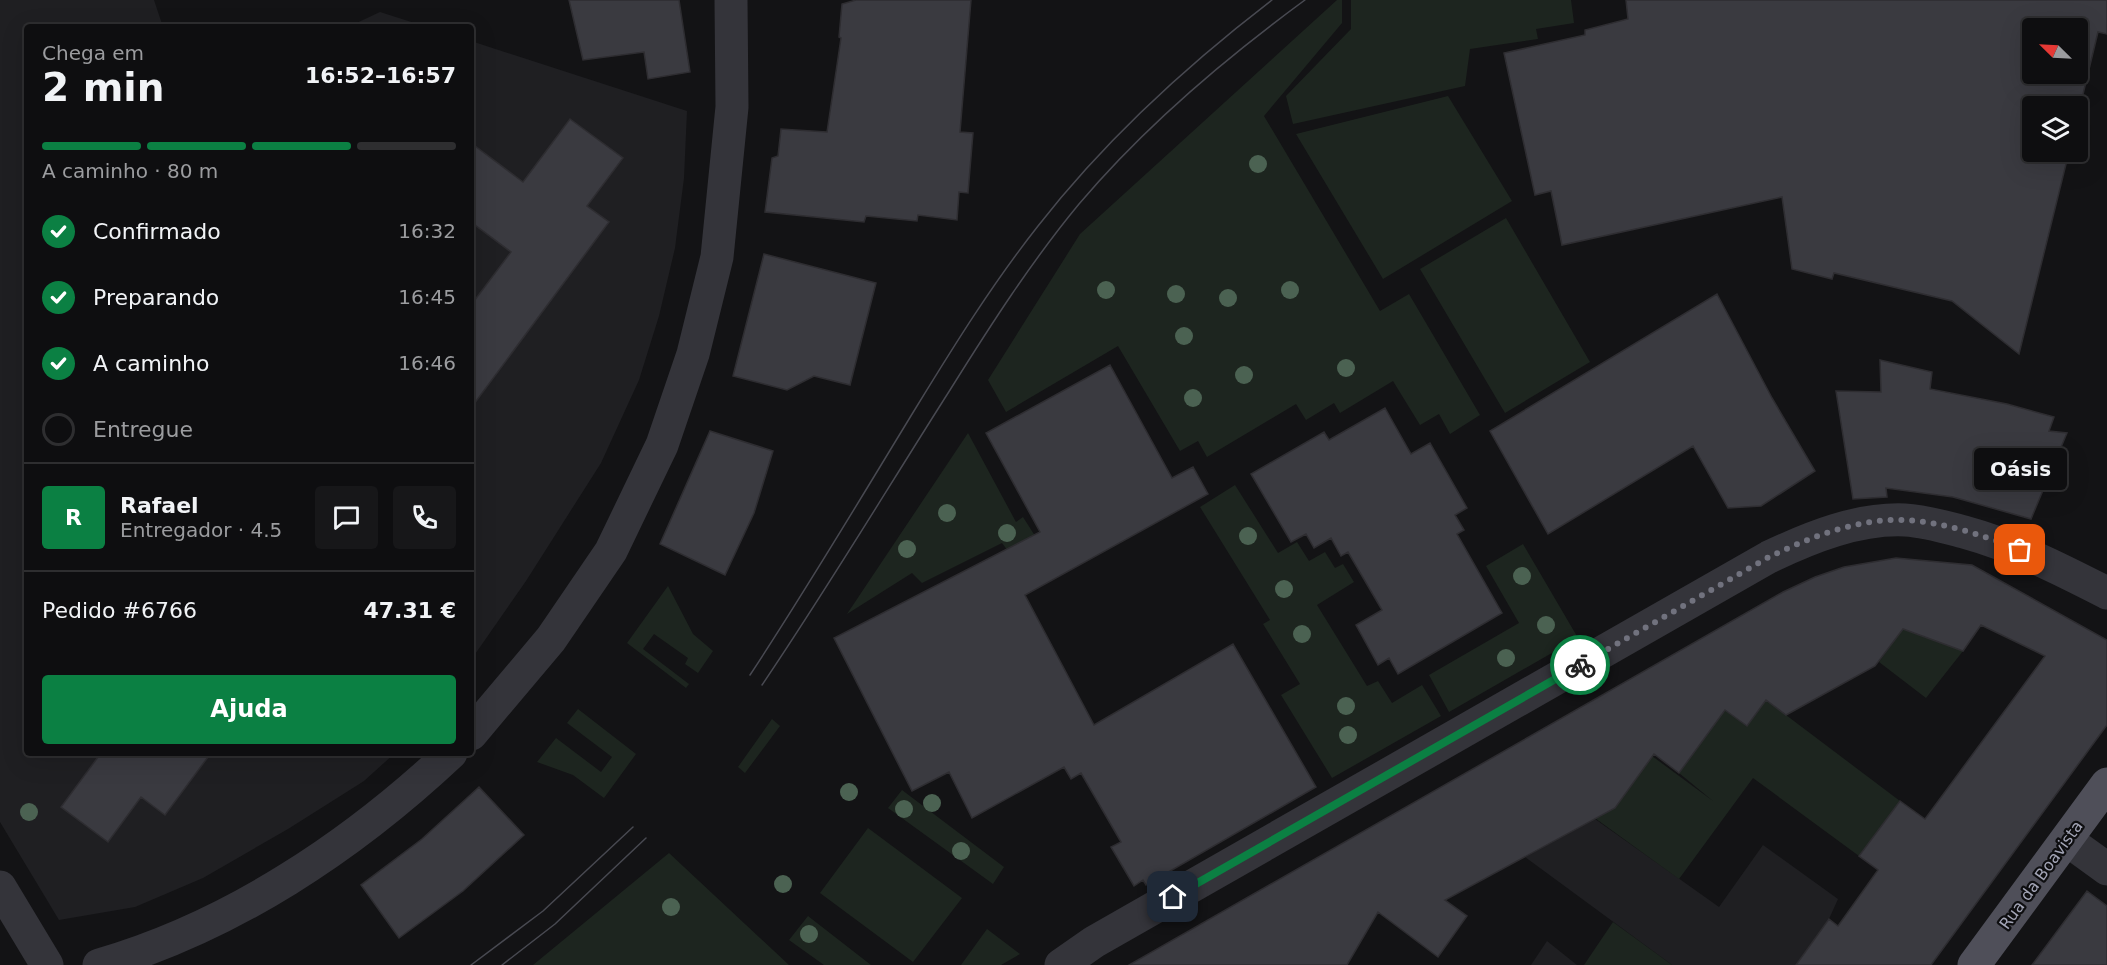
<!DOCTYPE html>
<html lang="pt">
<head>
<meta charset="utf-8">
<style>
	body { margin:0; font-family:"DejaVu Sans",sans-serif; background:#171719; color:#f1f3f6; height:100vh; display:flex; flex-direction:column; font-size:22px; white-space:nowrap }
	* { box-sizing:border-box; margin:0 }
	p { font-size:20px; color:#9b9c9f }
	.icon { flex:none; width:33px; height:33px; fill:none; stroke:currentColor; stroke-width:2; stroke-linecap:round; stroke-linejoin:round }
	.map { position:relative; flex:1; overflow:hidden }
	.details { position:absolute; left:24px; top:24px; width:450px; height:732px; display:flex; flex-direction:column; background:#0e0e10; border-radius:6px; box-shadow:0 6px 24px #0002,0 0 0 2px #2e2e30 }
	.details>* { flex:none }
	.needle { width:39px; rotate:294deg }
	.tools { position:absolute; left:2022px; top:18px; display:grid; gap:12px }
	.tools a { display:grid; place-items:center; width:66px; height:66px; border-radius:6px; background:#0e0e10; box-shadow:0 6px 24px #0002,0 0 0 2px #2e2e30; font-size:30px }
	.pin { position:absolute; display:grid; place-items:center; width:51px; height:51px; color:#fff; margin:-26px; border-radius:12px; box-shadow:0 3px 9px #0006 }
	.courier { position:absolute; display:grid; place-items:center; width:60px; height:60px; margin:-30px; border:4px solid #0b8043; border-radius:50%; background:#fff; color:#222; box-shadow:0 2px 8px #0007 }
	.bubble { position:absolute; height:42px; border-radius:6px; background:#0e0e10; box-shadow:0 6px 24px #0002,0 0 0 2px #2e2e30; font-size:20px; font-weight:700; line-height:42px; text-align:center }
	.overview em { font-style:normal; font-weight:700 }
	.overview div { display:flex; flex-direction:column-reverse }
	.overview { display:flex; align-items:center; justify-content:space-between; height:102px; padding:0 18px }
	h1 { font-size:39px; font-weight:700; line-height:45px }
	.bar { display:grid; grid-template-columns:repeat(4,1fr); gap:9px 6px; align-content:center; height:72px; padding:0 18px }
	.bar i { height:8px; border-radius:4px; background:#2e2e30 }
	.bar .active { background:#0b8043 }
	.bar p { grid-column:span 4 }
	.line { display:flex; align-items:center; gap:15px; padding:0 18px; border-top:2px solid #2e2e30 }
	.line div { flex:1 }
	.round { display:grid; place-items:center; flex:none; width:63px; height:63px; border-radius:6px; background:#171719 }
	ol { padding:0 18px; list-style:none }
	li { display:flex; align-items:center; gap:18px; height:66px }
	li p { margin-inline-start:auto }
	li .icon { padding:6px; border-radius:50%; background:#0b8043; color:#fff; stroke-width:4 }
	li:last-child { color:#9b9c9f }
	li i { width:33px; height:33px; border:3px solid #2e2e30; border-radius:50% }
	.button { display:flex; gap:12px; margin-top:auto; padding:12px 18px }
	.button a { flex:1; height:69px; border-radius:6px; background:#0b8043; color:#fff; font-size:24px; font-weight:700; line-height:69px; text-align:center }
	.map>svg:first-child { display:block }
</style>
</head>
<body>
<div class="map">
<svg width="2107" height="965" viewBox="0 0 2107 965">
	<rect width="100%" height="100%" fill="#131315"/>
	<path fill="#1f1f22" d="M0 0H154L162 24 166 27H27V753H395L364 781 288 829 203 878 135 907 59 920 0 822Z
		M380 12 427 27H348Z
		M471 41 687 111 684 178 675 248 659 316 639 380 601 463 526 581 471 660Z
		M1595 819 1719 907 1763 845 1838 899 1829 919 1796 965H1672L1525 857Z
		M1547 941 1577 965H1531Z"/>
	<path fill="#1d251f" d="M1337 0H1342V23L1264 116 1380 311 1409 294 1480 415 1450 434 1439 414 1420 425 1393 381 1340 413 1334 403 1306 420 1296 404 1207 457 1198 441 1180 451 1118 346 1006 412 988 380 1080 234Z
		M1351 0H1571L1574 23 1536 29 1538 39 1470 49 1465 86 1293 124 1286 96 1351 29Z
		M1448 96 1512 201 1383 279 1296 134Z
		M1506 218 1590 362 1505 413 1420 269Z
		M968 433 1016 522 1023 517 1037 539 1011 555 1002 543 922 583 912 573 847 614Z
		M1235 485 1278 553 1297 542 1309 561 1325 552 1335 568 1343 564 1354 582 1317 605 1367 686 1378 681 1392 703 1422 685 1441 716 1332 778 1281 695 1300 684 1263 624 1270 620 1200 507Z
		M1523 544 1578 638 1449 712 1429 675 1519 623 1486 566Z
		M668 586 693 634 713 651 698 673 685 664 688 658 654 634 643 649 689 684 686 688 627 643Z
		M1897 627 1963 651 1926 698 1879 662 1894 641Z
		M1766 700 1900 801 1859 856 1753 778 1679 879 1581 808 1652 756 1713 801 1679 773 1725 710 1747 726Z
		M578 709 636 754 604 798 573 775 537 762 556 738 601 772 612 757 567 723Z
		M772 719 780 726 745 773 738 767Z
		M902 790 1004 867 993 884 888 808Z
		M868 828 962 898 913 962 820 893Z
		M669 853 789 965H533Z
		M808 916 871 965H824L789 940Z
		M1613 922 1672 965H1584Z
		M987 929 1020 954 1001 965H961Z"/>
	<path fill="#3a3a40" stroke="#2e2d31" stroke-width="1.5" fill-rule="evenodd" d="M569 0H679L690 72 648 79 644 52 583 60Z
		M856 0H971L960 132 973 133 968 193 959 192 957 220 918 215 917 221 866 216 864 222 765 212 772 158 778 156 781 129 827 132 841 38 839 37 842 4Z
		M1626 0H2107V34L2098 32 2078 115V106H2032V152H2069L2019 354 1952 301 1834 273 1832 279 1792 269 1782 197 1562 245 1551 191 1535 195 1504 53 1585 35V30L1628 19ZM2032 28H2078V74H2032Z
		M570 119 623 158 587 206 609 222 471 408V305L511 252 471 222V143L523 182Z
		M764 254 876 283 850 385 814 376 787 390 733 376Z
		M1717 294 1772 398 1815 471 1761 506 1728 508 1693 446 1548 534 1490 431Z
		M1880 360 1932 372 1930 389 2007 404 2054 417 2049 431 2067 433 2031 519 1953 497 1886 488 1887 497 1853 499 1836 391 1881 392Z
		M1110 365 1172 478 1193 467 1208 494 1025 595 1094 725 1233 644 1316 787 1146 885 1143 880 1134 886 1111 847 1121 842 1081 773 1071 779 1064 767 972 818 949 772 912 791 834 638 1040 532 986 433Z
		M1385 408 1411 454 1430 443 1467 508 1455 515 1464 530 1457 534 1502 613 1398 674 1389 658 1378 665 1356 625 1382 610 1348 552 1341 556 1331 538 1314 548 1306 534 1291 542 1251 474 1324 432 1329 440Z
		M710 431 773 451 754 513 725 575 660 544Z
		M1896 558 1972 565 2107 640V725L1931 965H1796L1829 919 1838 926 1878 870 1859 856 1900 801 1925 819 2045 656 1981 625 1963 651 1903 629 1875 666 1786 715 1766 700 1747 726 1725 710 1679 773 1654 754 1615 808 1445 900 1467 916 1438 957 1378 912 1347 965H1129L1783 592 1815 577 1844 567Z
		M101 753H211L165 815 141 797 108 842 61 807Z
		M479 787 524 835 463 891 399 938 361 885 422 839Z
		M2087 891 2107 906V965H2032Z"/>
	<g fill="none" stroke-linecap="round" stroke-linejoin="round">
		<path stroke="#34343a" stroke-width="33" d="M471 734 551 639 611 551 662 445 693 354 717 257 732 107 731 0
			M2067 840 2107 869
			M0 887 47 965
			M99 965C231 927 352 846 451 753
			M1061 965 1094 942 1769 557C1811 537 1858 518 1905 520 1925 521 1945 527 1964 532 2015 546 2060 569 2107 593"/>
		<path stroke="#4f4f59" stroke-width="33" d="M1974 965 2107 784"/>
		<path stroke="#484951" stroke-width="1.5" d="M750 675C808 587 862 496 917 406 955 344 993 283 1038 226 1105 140 1186 66 1272 0
			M762 685C827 589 887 489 950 390 990 326 1031 262 1079 204 1145 126 1223 60 1305 0
			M471 965 543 911 633 827
			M502 965 555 924 646 838"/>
	</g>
	<g fill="#4b6252">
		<circle cx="1258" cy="164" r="9"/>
		<circle cx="1106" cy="290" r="9"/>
		<circle cx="1290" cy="290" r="9"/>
		<circle cx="1176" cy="294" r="9"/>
		<circle cx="1228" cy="298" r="9"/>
		<circle cx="1184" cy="336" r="9"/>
		<circle cx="1346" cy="368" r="9"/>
		<circle cx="1244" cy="375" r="9"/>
		<circle cx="1193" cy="398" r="9"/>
		<circle cx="947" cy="513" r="9"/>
		<circle cx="1007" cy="533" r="9"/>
		<circle cx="1248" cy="536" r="9"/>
		<circle cx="907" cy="549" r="9"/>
		<circle cx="1522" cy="576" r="9"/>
		<circle cx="1284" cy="589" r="9"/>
		<circle cx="1546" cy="625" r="9"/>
		<circle cx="1302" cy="634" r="9"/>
		<circle cx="1506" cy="658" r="9"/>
		<circle cx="1346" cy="706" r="9"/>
		<circle cx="1348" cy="735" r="9"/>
		<circle cx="849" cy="792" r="9"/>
		<circle cx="932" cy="803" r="9"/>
		<circle cx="904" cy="809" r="9"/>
		<circle cx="29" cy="812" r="9"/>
		<circle cx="961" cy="851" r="9"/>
		<circle cx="783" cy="884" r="9"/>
		<circle cx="671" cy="907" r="9"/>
		<circle cx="809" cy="934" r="9"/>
	</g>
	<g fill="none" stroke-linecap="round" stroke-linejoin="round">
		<path stroke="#71727e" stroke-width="6" stroke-dasharray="0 10.8" d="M1580 665 1769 557C1811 537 1858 518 1905 520 1944 522 1985 536 2020 550"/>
		<path stroke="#0b8043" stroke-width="8" d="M1173 897 1580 665"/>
	</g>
	<g text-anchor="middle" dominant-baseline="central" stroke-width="4.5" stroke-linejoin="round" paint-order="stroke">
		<g font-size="16" fill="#a3a5b6" stroke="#0e0e10">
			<text transform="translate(2041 875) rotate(-54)">Rua da Boavista</text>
		</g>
	</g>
</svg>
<div class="tools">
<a><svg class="needle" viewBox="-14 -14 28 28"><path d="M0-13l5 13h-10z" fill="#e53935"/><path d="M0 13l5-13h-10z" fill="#9b9c9f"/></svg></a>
<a><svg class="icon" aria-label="layers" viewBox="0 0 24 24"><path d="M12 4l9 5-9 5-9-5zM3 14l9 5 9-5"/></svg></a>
</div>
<div class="pin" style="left:2020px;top:550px;background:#ea580c"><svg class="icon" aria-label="bag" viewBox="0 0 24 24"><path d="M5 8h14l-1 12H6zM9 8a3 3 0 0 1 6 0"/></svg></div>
<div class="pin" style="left:1173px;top:897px;background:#1f2937"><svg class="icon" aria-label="home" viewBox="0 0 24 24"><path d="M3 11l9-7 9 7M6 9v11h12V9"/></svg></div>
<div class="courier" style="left:1580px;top:665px"><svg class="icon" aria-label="bike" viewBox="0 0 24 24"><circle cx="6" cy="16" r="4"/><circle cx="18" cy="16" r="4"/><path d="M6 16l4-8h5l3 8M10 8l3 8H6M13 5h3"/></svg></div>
<div class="bubble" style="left:1974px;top:448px;width:93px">Oásis</div>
<section class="details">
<div class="overview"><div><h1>2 min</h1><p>Chega em</p></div><em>16:52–16:57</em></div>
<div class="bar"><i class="active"></i><i class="active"></i><i class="active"></i><i></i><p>A caminho · 80 m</p></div>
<ol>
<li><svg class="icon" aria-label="check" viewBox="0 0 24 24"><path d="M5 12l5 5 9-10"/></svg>Confirmado<p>16:32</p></li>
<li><svg class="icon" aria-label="check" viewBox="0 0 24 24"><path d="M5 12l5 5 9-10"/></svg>Preparando<p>16:45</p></li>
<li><svg class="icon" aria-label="check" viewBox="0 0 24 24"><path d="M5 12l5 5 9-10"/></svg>A caminho<p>16:46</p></li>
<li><i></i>Entregue</li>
</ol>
<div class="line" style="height:108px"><b class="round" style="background:#0b8043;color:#fff">R</b><div><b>Rafael</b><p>Entregador · 4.5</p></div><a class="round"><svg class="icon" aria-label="chat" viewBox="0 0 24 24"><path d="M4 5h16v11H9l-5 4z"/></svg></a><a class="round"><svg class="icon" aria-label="phone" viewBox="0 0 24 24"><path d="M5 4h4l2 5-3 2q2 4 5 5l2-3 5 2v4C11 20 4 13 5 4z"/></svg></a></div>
<div class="line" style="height:78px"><div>Pedido #6766</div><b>47.31 €</b></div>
<div class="button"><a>Ajuda</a></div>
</section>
</div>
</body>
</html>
